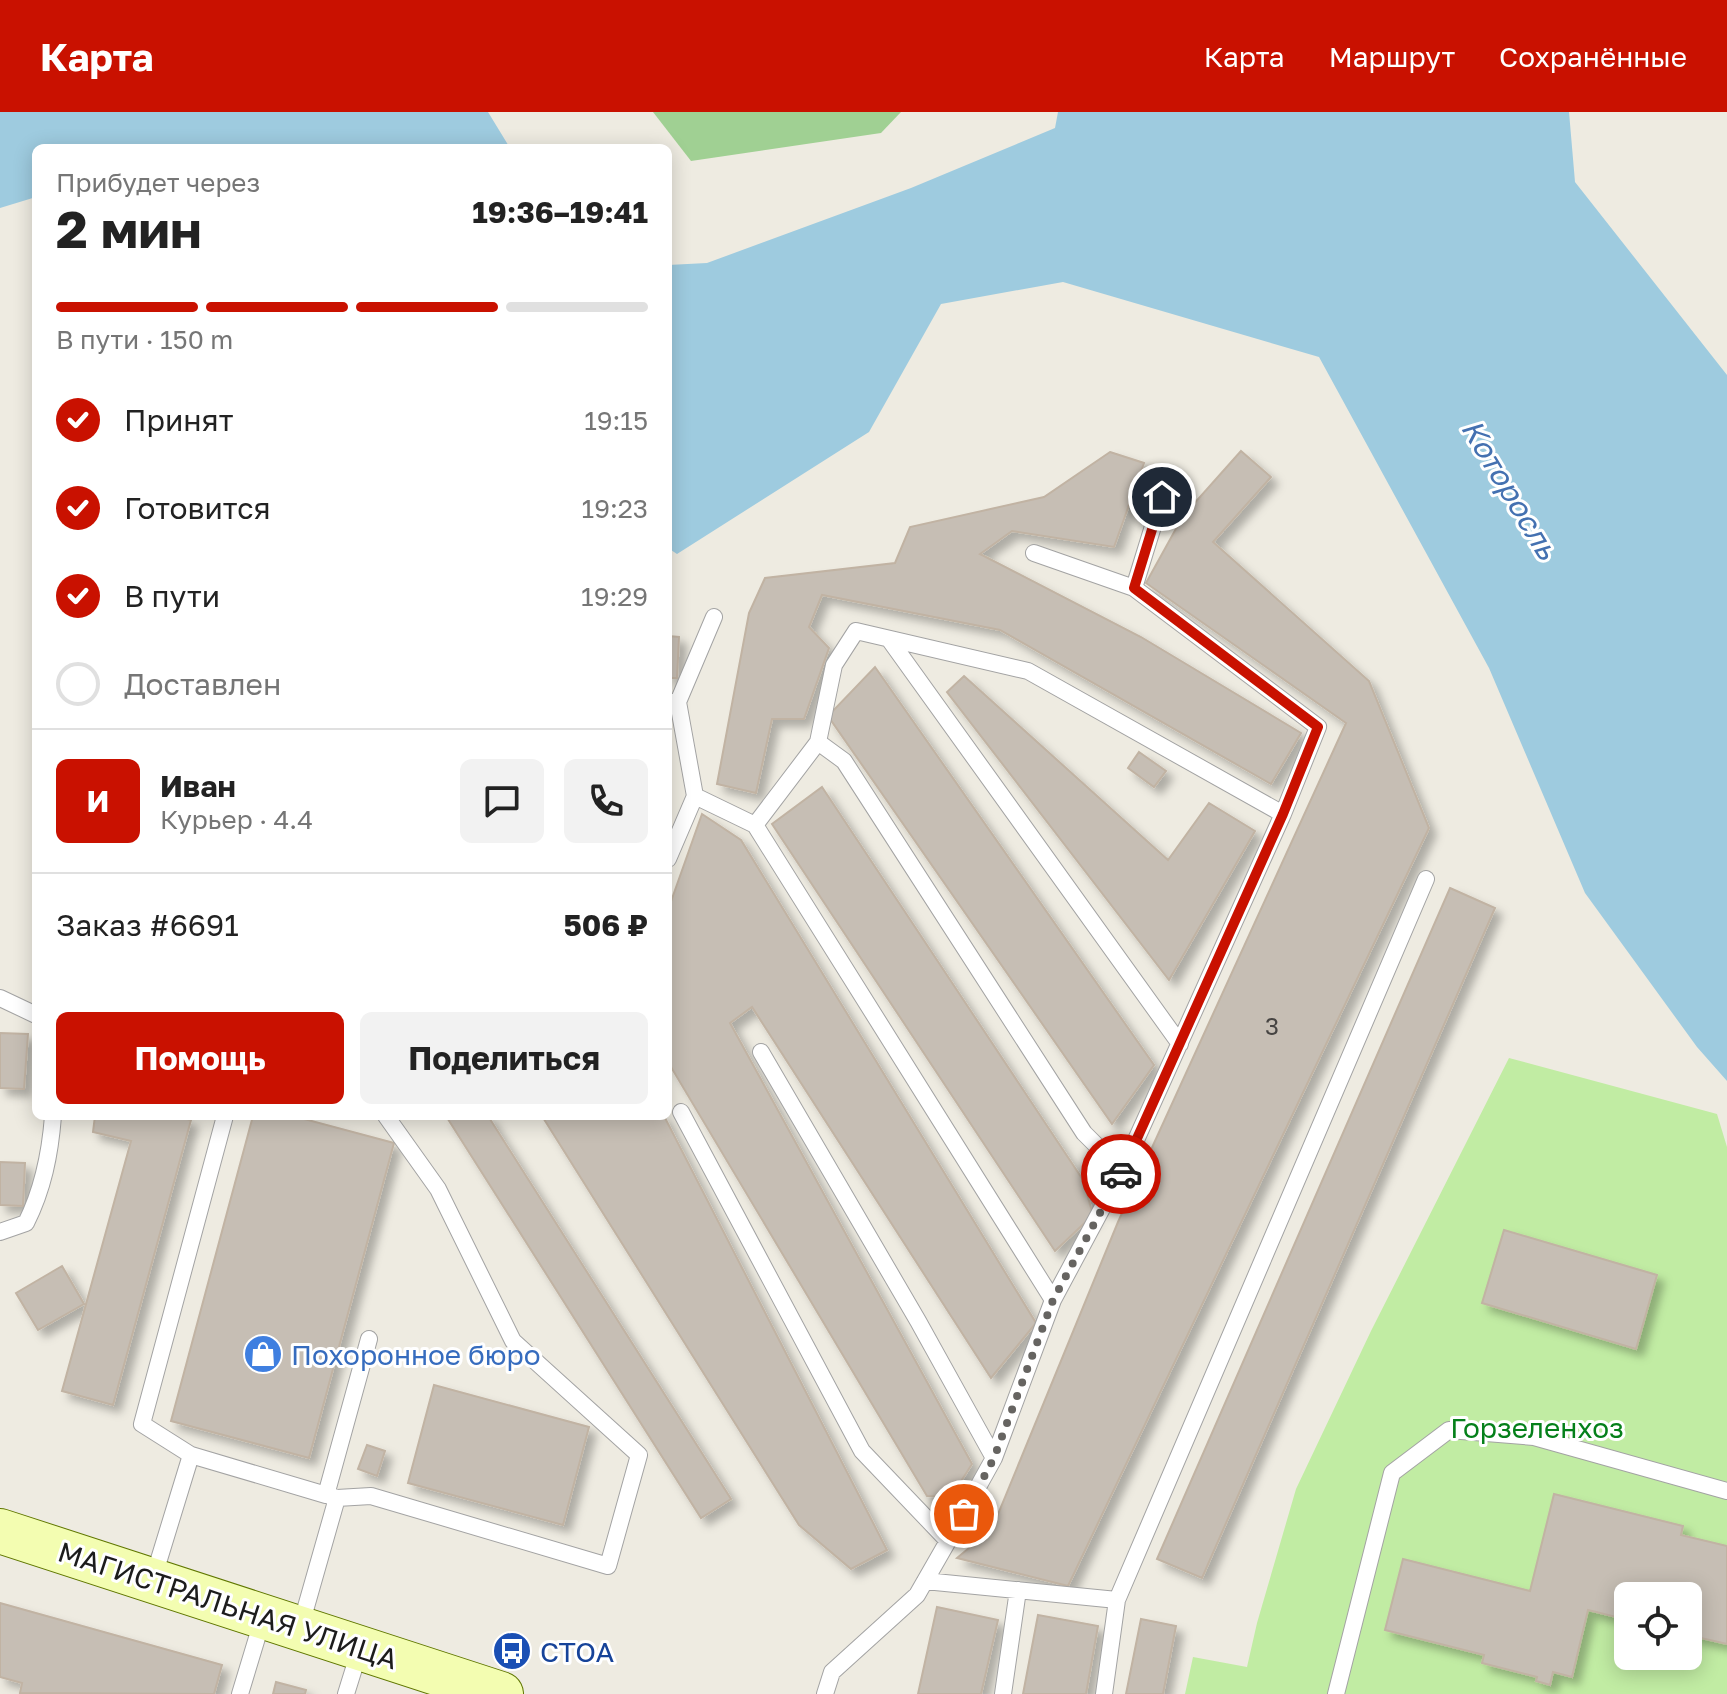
<!DOCTYPE html>
<html lang="ru">
<head>
<meta charset="utf-8">
<style>
	body { margin:0; font-family:"Golos Text",sans-serif; background:#f2f2f2; color:#222; height:100vh; display:flex; flex-direction:column; font-size:30px; white-space:nowrap }
	* { box-sizing:border-box; margin:0 }
	p { font-size:26px; color:#767676 }
	.icon { flex:none; width:44px; height:44px; fill:none; stroke:currentColor; stroke-width:2; stroke-linecap:round; stroke-linejoin:round }
	.map { position:relative; flex:1; overflow:hidden }
	.details { position:absolute; left:32px; top:32px; width:640px; height:976px; display:flex; flex-direction:column; background:#fff; border-radius:12px; box-shadow:0 4px 20px #0003 }
	.details>* { flex:none }
	.controls { position:absolute; left:1614px; top:1470px; display:grid; gap:16px }
	.controls a { display:grid; place-items:center; width:88px; height:88px; border-radius:12px; background:#fff; box-shadow:0 4px 20px #0003; font-size:40px }
	.pin { position:absolute; display:grid; place-items:center; width:68px; height:68px; color:#fff; margin:-34px; border:4px solid #fff; border-radius:50%; box-shadow:0 2px 8px #0007 }
	.courier { position:absolute; display:grid; place-items:center; width:80px; height:80px; margin:-40px; border:6px solid #c91100; border-radius:50%; background:#fff; color:#222; box-shadow:0 2px 10px #0007 }
	.overview em { font-style:normal; font-weight:700 }
	.overview div { display:flex; flex-direction:column-reverse }
	.overview { display:flex; align-items:center; justify-content:space-between; height:136px; padding:0 24px }
	h1 { font-size:52px; font-weight:700; line-height:60px }
	.bar { display:grid; grid-template-columns:repeat(4,1fr); gap:12px 8px; align-content:center; height:96px; padding:0 24px }
	.bar i { height:10px; border-radius:6px; background:#e0e0e0 }
	.bar .active { background:#c91100 }
	.bar p { grid-column:span 4 }
	.line { display:flex; align-items:center; gap:20px; padding:0 24px; border-top:2px solid #e0e0e0 }
	.line div { flex:1 }
	.round { display:grid; place-items:center; flex:none; width:84px; height:84px; border-radius:12px; background:#f2f2f2 }
	ol { padding:0 24px; list-style:none }
	li { display:flex; align-items:center; gap:24px; height:88px }
	li p { margin-inline-start:auto }
	li .icon { padding:8px; border-radius:50%; background:#c91100; color:#fff; stroke-width:4 }
	li:last-child { color:#767676 }
	li i { width:44px; height:44px; border:4px solid #e0e0e0; border-radius:50% }
	.button { display:flex; gap:16px; margin-top:auto; padding:16px 24px }
	.button a { flex:1; height:92px; border-radius:12px; background:#c91100; color:#fff; font-size:32px; font-weight:700; line-height:92px; text-align:center }
	.button a+a { background:#f2f2f2; color:#222 }
	header { display:flex; align-items:center; gap:48px; box-sizing:border-box; height:112px; padding:0 40px; background:#c91100; color:#fff }
	header strong { font-size:38px }
	nav { display:flex; gap:44px; margin-inline-start:auto; font-size:28px }
	.map>svg:first-child { display:block }
</style>
</head>
<body>
<header>
<strong>Карта</strong>
<nav><a>Карта</a><a>Маршрут</a><a>Сохранённые</a></nav>
</header>
<div class="map">
<svg width="1727" height="1582" viewBox="0 0 1727 1582">
	<defs>
		<filter id="shadow"><feDropShadow dx="7" dy="7" stdDeviation="4" flood-color="#0004"/></filter>
	</defs>
	<rect width="100%" height="100%" fill="#eeebe1"/>
	<path fill="#c1eca3" fill-rule="evenodd" d="M1509 946 1717 1002 1727 1035V1582H1185L1193 1545 1247 1555 1257 1511 1296 1377 1371 1219ZM1628 1484H1688V1544H1628Z"/>
	<path fill="#a0d093" d="M653 0H901L881 21 691 49Z"/>
	<path fill="#9ecbdf" d="M0 0H488L510 36H209L208 32 195 36H36V85L0 96Z
		M1058 0H1569L1575 70 1727 263V969L1697 935 1585 781 1489 556 1319 245 1063 170 941 192 869 320 677 442 668 436V153L707 151 911 76 1055 16Z"/>
	<path fill="#c6beb4" stroke="#c1b3a3" stroke-width="2" filter="url(#shadow)" d="M1241 339 1271 365 1213 430 1369 569 1429 716 1068 1474 957 1446 992 1417 1118 1110 1346 611 1146 471 1183 404Z
		M1110 340 1144 351 1114 435 1012 419 980 442 1141 525 1301 621 1271 672 1000 518 822 483 809 515 829 536 804 607H772L756 681 717 672 749 501 765 466 895 451 910 415 1044 385Z
		M668 524 679 525 677 566H668Z
		M875 555 1154 953 1112 1012 828 604Z
		M964 564 1168 748 1209 691 1255 719 1169 868 947 580Z
		M1139 640 1166 659 1154 675 1128 656Z
		M822 675 1083 1068 1093 1103 1055 1139 772 712Z
		M702 702 741 728 1036 1211 991 1266 752 895 730 911 972 1352 951 1385 927 1384 668 950V798Z
		M1450 776 1495 796 1202 1466 1157 1447Z
		M0 921 28 922 24 977 0 976Z
		M95 1004H175L191 1008 113 1293 62 1279 131 1029 93 1020Z
		M253 1004H293L394 1031 309 1346 171 1309Z
		M446 1004H488L731 1387 701 1406Z
		M542 1004H664L887 1438 851 1457 799 1413Z
		M0 1050 25 1051 23 1094 0 1093Z
		M1504 1118 1657 1163 1636 1237 1482 1191Z
		M62 1154 84 1192 38 1218 16 1181Z
		M434 1273 589 1315 563 1413 408 1371Z
		M367 1333 385 1339 377 1364 358 1357Z
		M1554 1382 1683 1414 1681 1423 1727 1434V1532L1688 1523V1484H1628V1508L1588 1498 1572 1565 1553 1560 1550 1573 1536 1569 1537 1565 1482 1551 1484 1543 1385 1518 1403 1447 1530 1479Z
		M0 1491 222 1553 214 1582 20 1581 22 1571 0 1565Z
		M937 1495 998 1508 981 1582H918Z
		M1038 1503 1098 1514 1086 1582H1023Z
		M1141 1507 1176 1514 1163 1582H1126Z
		M276 1570 306 1578 305 1582H273Z"/>
	<g fill="none" stroke-linecap="round" stroke-linejoin="round">
		<g stroke="#a3a3a3" stroke-width="18">
			<path id="lane" d="M1134 476 1162 385
				M889 527 1180 932
				M668 590H678L695 684 755 713 1053 1188 1122 1059 1084 1021 844 649 818 630 834 553 856 519 1028 559 1283 702 1318 615 1134 476 1034 441
				M678 590 714 505
				M755 713 818 630
				M668 747 695 684
				M0 886 36 903
				M761 940 918 1209 994 1346
				M681 1000 862 1339 948 1429
				M1122 1059 1283 702
				M0 1120 26 1111C43 1077 50 1043 53 1004
				M191 1343 142 1312 225 1004
				M337 1386 371 1384 608 1454 639 1343 513 1229 438 1077 386 1004
				M153 1467 191 1343 326 1383 369 1227
				M925 1469 1117 1488 1426 767
				M300 1516 337 1386 327 1383
				M240 1582 263 1506
				M346 1582 360 1537
				M825 1582 832 1560 917 1483 948 1429 994 1346 1053 1188
				M1003 1582 1018 1478
				M1104 1582 1117 1488
				M1336 1582 1392 1361 1449 1318 1534 1325 1727 1379"/>
		</g>
		<g stroke="#607700" stroke-width="46">
			<path id="secondary" d="M0 1419 501 1582"/>
		</g>
		<use href="#lane" stroke="#fff" stroke-width="16"/>
		<use href="#secondary" stroke="#f3fdb1" stroke-width="44"/>
	</g>
	<g fill="none" stroke-linecap="round" stroke-linejoin="round">
		<path stroke="#666461" stroke-width="8" stroke-dasharray="0 14.4" d="M964 1402 994 1346 1053 1188 1121 1062"/>
		<path stroke="#c91100" stroke-width="10" d="M1121 1062 1283 702 1318 615 1134 476 1162 385"/>
	</g>
	<defs>
		<g id="shop-disc" transform="scale(2)"><circle r="9.5" fill="#3f7fe0" stroke="#fff"/><path d="M-5-2.5h2.3a2.7 3.5 0 0 1 5.4 0H5L5.5 6h-11ZM-1.5-2.5h3a1.5 2.3 0 0 0-3 0Z" fill="#fff"/></g>
		<g id="bus-disc" transform="scale(2)"><circle r="9.5" fill="#1a4fb4" stroke="#fff"/><path d="M-5-6H5V4H4V6H2V4H-2V6H-4V4H-5ZM-3.5-4V0h7V-4ZM-3.5 1.2v1.5H-2V1.2ZM2 1.2v1.5H3.5V1.2Z" fill="#fff"/></g>
	</defs>
	<g fill-rule="evenodd">
		<use href="#shop-disc" x="263" y="1242"/>
		<use href="#bus-disc" x="512" y="1539"/>
	</g>
	<g text-anchor="middle" dominant-baseline="central" stroke-width="6" stroke-linejoin="round" paint-order="stroke">
		<g font-size="24" fill="#464442">
			<text x="1272" y="913">3</text>
		</g>
		<g font-size="28" fill="#366cbe" stroke="#fff" text-anchor="start">
			<text x="291" y="1242">Похоронное бюро</text>
		</g>
		<g font-size="28" fill="#05801a" stroke="#fff">
			<text x="1537" y="1315">Горзеленхоз</text>
		</g>
		<g font-size="28" fill="#1c1c1c" stroke="#fff">
			<text transform="translate(228 1493) rotate(18)">МАГИСТРАЛЬНАЯ УЛИЦА</text>
		</g>
		<g font-size="28" fill="#164399" stroke="#fff" text-anchor="start">
			<text x="540" y="1539">СТОА</text>
		</g>
		<g font-size="30" font-style="italic" fill="#4471b1" stroke="#fff">
			<text transform="translate(1510 377) rotate(59)">Которосль</text>
		</g>
	</g>
</svg>
<div class="controls">
<a><svg class="icon" aria-label="locate" viewBox="0 0 24 24"><circle cx="12" cy="12" r="6"/><path d="M12 2v4M12 18v4M2 12h4M18 12h4"/></svg></a>
</div>
<div class="pin" style="left:964px;top:1402px;background:#ea580c"><svg class="icon" aria-label="bag" viewBox="0 0 24 24"><path d="M5 8h14l-1 12H6zM9 8a3 3 0 0 1 6 0"/></svg></div>
<div class="pin" style="left:1162px;top:385px;background:#1f2937"><svg class="icon" aria-label="home" viewBox="0 0 24 24"><path d="M3 11l9-7 9 7M6 9v11h12V9"/></svg></div>
<div class="courier" style="left:1121px;top:1062px"><svg class="icon" aria-label="car" viewBox="0 0 24 24"><path d="M5 17H2v-5l4-1 3-4h7l3 4 3 1v5h-3M9 17h6M6 11h13"/><circle cx="7" cy="17" r="2"/><circle cx="17" cy="17" r="2"/></svg></div>
<section class="details">
<div class="overview"><div><h1>2 мин</h1><p>Прибудет через</p></div><em>19:36–19:41</em></div>
<div class="bar"><i class="active"></i><i class="active"></i><i class="active"></i><i></i><p>В пути · 150 m</p></div>
<ol>
<li><svg class="icon" aria-label="check" viewBox="0 0 24 24"><path d="M5 12l5 5 9-10"/></svg>Принят<p>19:15</p></li>
<li><svg class="icon" aria-label="check" viewBox="0 0 24 24"><path d="M5 12l5 5 9-10"/></svg>Готовится<p>19:23</p></li>
<li><svg class="icon" aria-label="check" viewBox="0 0 24 24"><path d="M5 12l5 5 9-10"/></svg>В пути<p>19:29</p></li>
<li><i></i>Доставлен</li>
</ol>
<div class="line" style="height:144px"><b class="round" style="background:#c91100;color:#fff">И</b><div><b>Иван</b><p>Курьер · 4.4</p></div><a class="round"><svg class="icon" aria-label="chat" viewBox="0 0 24 24"><path d="M4 5h16v11H9l-5 4z"/></svg></a><a class="round"><svg class="icon" aria-label="phone" viewBox="0 0 24 24"><path d="M5 4h4l2 5-3 2q2 4 5 5l2-3 5 2v4C11 20 4 13 5 4z"/></svg></a></div>
<div class="line" style="height:104px"><div>Заказ #6691</div><b>506 ₽</b></div>
<div class="button"><a>Помощь</a><a>Поделиться</a></div>
</section>
</div>
</body>
</html>
